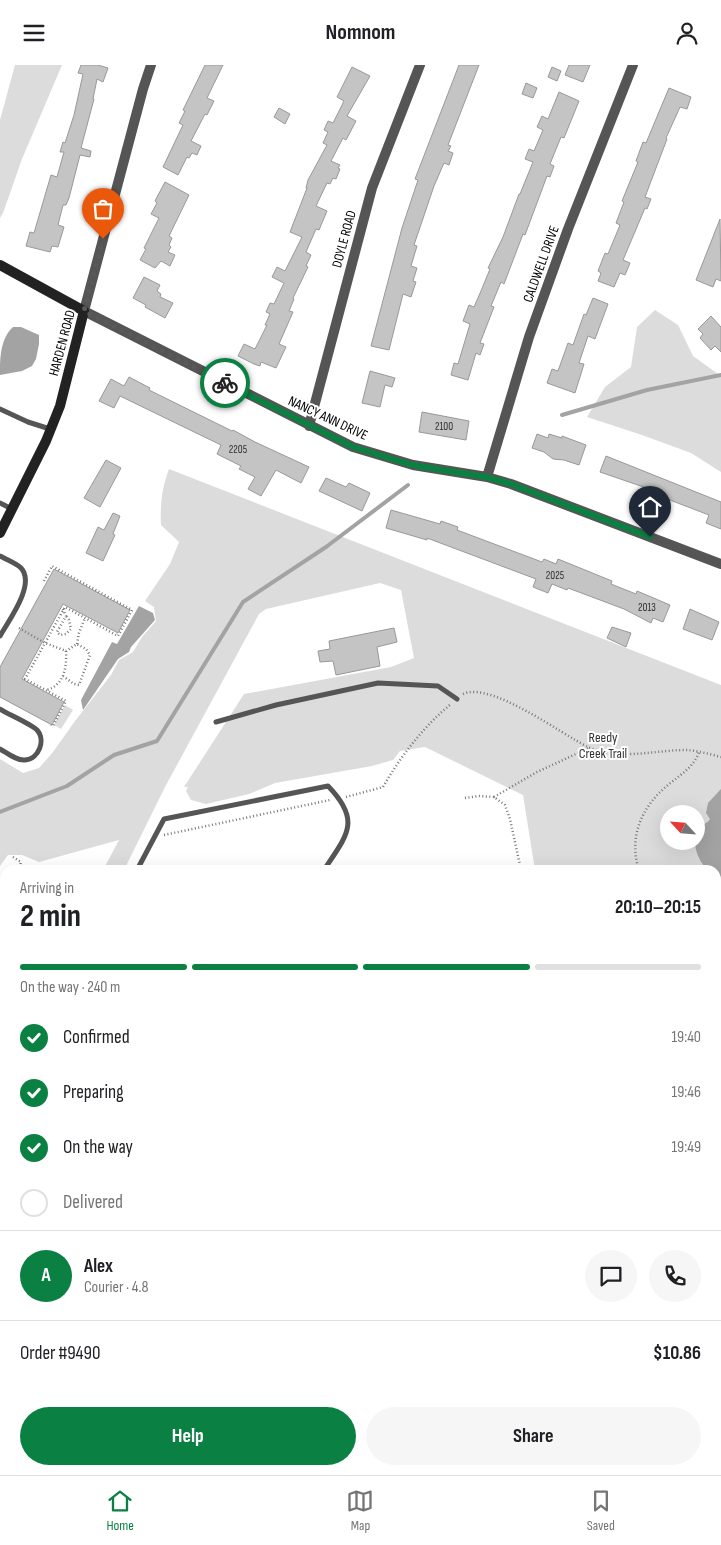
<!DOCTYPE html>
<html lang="en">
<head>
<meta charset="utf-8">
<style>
	body { margin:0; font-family:"Sofia Sans Condensed",sans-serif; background:#f6f6f6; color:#202124; height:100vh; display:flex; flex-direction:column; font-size:19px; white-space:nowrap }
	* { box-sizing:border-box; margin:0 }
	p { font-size:16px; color:#757577 }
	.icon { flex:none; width:28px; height:28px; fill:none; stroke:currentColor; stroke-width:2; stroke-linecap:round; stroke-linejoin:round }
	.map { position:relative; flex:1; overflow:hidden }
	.side { position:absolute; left:0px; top:800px; width:721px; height:610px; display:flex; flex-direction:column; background:#fff; border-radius:15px 15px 0 0; box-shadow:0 5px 20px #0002 }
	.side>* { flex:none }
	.needle { width:32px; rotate:296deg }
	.tools { position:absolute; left:660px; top:740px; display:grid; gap:10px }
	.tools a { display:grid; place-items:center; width:45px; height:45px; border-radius:50%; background:#fff; box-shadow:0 5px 20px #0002; font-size:25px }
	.pin { position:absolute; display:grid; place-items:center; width:42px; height:42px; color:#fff; margin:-51px -21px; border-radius:50% 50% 50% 0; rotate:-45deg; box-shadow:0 0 5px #0007 }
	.pin .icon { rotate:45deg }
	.courier { position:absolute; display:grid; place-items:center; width:50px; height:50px; margin:-25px; border:4px solid #0b8043; border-radius:50%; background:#fff; color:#222; box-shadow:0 1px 6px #0007 }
	.summary em { font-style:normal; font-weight:700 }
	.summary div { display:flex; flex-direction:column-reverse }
	.summary { display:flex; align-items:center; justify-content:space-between; height:85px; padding:0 20px }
	h1 { font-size:32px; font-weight:700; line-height:38px }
	.bar { display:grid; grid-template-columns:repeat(4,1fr); gap:8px 5px; align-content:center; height:60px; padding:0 20px }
	.bar i { height:6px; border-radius:4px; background:#e0e0e0 }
	.bar .current { background:#0b8043 }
	.bar p { grid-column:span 4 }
	.line { display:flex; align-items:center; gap:12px; padding:0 20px; border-top:1px solid #e0e0e0 }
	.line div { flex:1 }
	.round { display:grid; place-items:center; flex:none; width:52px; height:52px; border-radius:26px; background:#f6f6f6 }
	ol { padding:0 20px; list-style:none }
	li { display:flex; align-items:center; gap:15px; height:55px }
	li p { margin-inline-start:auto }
	li .icon { padding:5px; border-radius:50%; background:#0b8043; color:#fff; stroke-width:4 }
	li:last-child { color:#757577 }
	li i { width:28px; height:28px; border:2px solid #e0e0e0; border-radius:50% }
	.button { display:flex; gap:10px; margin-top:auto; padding:10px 20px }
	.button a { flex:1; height:58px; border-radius:30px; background:#0b8043; color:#fff; font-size:20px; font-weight:700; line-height:58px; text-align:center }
	.button a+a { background:#f6f6f6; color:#202124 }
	header { display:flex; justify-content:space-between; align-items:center; height:65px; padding:0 20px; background:#fff; font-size:22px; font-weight:700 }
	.menu { display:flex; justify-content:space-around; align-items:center; height:70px; border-top:1px solid #e0e0e0; background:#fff; font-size:14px; color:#757577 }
	.menu a { display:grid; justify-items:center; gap:2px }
	.menu .current { color:#0b8043 }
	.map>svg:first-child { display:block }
</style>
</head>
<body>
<header><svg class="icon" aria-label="menu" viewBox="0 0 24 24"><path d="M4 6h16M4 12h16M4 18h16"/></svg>Nomnom<svg class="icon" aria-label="person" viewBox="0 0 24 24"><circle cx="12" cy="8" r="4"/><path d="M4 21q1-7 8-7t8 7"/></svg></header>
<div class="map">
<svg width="721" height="1410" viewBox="0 0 721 1410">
	<rect width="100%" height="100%" fill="#fff"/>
	<path fill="#dcdcdc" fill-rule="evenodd" d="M15 0H62L22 94 3 148 0 153V55Z
		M655 245 678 260 693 291 721 311V407L691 388 642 370 587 352 605 322 631 302 637 262Z
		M169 404 721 620V1368L716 1372V805H535L523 730 425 682 400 686 393 695 372 701 275 718 249 729 206 739 191 735 186 726 188 722H184L244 629 391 602 414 593 401 525 380 518 266 544 259 549 165 722 124 805H103L119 775 39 797 22 790H8L0 801V694L23 708 39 703 53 687 75 656 111 610 119 595 133 587 142 572 156 556 154 542 145 536 170 499 179 477 161 460C160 439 162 423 169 404ZM669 749H696V776H669Z
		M65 640 73 645 61 664 54 660Z
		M0 916 5 919V1405H236L235 1410 0 1409Z
		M472 1405H527L514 1410H479Z"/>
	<path fill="#a3a3a3" d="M13 262H21L39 270V279L36 294 32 301 22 306 0 310C0 294 0 274 13 262Z
		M139 541 153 548 155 555 131 582 129 587 118 594 83 645 81 635 112 577 117 579Z
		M721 724V812L716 810V805H708C697 795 689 774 701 761 704 758 707 759 710 754L706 748 708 738Z"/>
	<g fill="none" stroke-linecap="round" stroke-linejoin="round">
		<path stroke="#a3a3a3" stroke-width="4" d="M562 350 647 325 721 310
			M0 747 67 721 114 690 157 676 243 537 326 482 408 420"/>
	</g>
	<path fill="#c4c4c4" stroke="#999" d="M81 0H98L108 3 103 17 97 14 93 34H94L81 83 91 86 90 92 80 90 69 133 66 140H63L58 160 64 162 58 182 52 181 50 187 26 181 30 167 34 168 51 110 57 112 64 87H60L63 77 65 78 74 50 83 9 78 8Z
		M205 0H223L207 33 214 36 207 50 205 49 191 76 201 81 197 90 192 88 189 93 187 92 178 110 163 102 183 60 179 58 185 46 183 45Z
		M459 0H479L448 80 451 81 448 86 453 88 449 100 444 98 434 121 414 180 417 181 411 201 417 203 413 216 416 217 411 232 403 229 389 285 371 281 402 163 418 115 415 114Z
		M569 0H590L583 17 565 10Z
		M352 2 370 11 347 51 356 56 346 75 343 73 331 96 340 100 338 103 340 104 336 114 333 113 330 119 327 118 316 141 327 146 319 165 316 164 306 187 311 190 306 201 308 202 293 233 294 234 289 246 293 247 279 279 286 282 276 303 261 297 260 301 254 299 238 291 244 279 255 284 267 260H265L270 249 266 247 270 238 274 239 284 218 272 212 277 202 285 206 302 172 290 167 307 123H306L308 115 327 80 323 78 328 67 324 65 328 56 333 58 344 36 337 32Z
		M552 2 561 6 557 16 548 12Z
		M526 18 537 23 533 33 522 29Z
		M669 23 691 32 687 44 680 42 666 73 667 74 645 132 651 134 647 144 645 143 623 195 630 198 625 210 620 208 614 222 598 216 601 208 598 206 605 188 608 189 620 160 616 158 624 137 622 136 638 97 636 96 643 77 646 78Z
		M559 27 579 36 564 73 561 72 550 99 554 101 550 112 547 111 525 170 523 169 504 219 501 217 491 241 494 242 480 278 484 279 480 290 476 288 468 315 451 310 454 298 458 299 470 259 463 256 469 240 474 242 481 226 490 204 488 203 503 172 519 129H520L533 97 525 94 529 84 534 86 543 65 537 62 542 51 548 54Z
		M279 43 290 49 285 59 274 52Z
		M165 117 189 130 169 171 172 173 169 180 171 182 168 187 175 190 170 201 161 196 155 203 140 195 146 184 144 183 159 153 151 149 157 138 155 136Z
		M720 154 721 216 716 214 713 222 696 215Z
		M144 212 160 220 157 226 161 229 160 232 173 238 165 253 145 242 146 240 133 233Z
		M593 233 608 239 595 274 588 271 579 298 584 299 575 328 547 318 552 304 558 306 568 278 573 280 584 249 586 250Z
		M711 251 721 262V287L715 281 711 285 700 273 703 269 698 264Z
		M370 306 395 313 392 322 385 320 380 342 362 338Z
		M129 312 150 323 149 325 232 366 233 365 255 377 309 402 301 418 276 405 261 431 248 424 255 412 239 404 241 401 217 389 221 380 120 331 114 343 99 336 111 314 124 321Z
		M422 347 469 356 466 375 419 367Z
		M537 369 548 373 549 369 562 373V371L586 380 579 400 564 395 553 394 544 387 532 383Z
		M606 391 721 437V464L706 458 709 450 662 432 664 429 600 407Z
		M106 395 121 403 100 442 84 433Z
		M326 413 346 422 349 418 370 428 362 446 319 426Z
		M391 445 440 459 441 456 458 462 457 465 542 497 544 494 556 499 558 494 612 516 611 519 636 529 637 526 670 540 663 557 653 553 651 558 624 544 568 523 567 525 552 519 548 528 533 522 536 514 427 473V475L386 463Z
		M113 448 120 451 113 469 115 470 103 496 86 488 98 462 104 465Z
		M54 504 130 545 118 568 63 539 22 614 64 637 52 660 0 632V602Z
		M690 544 719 557 712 575 683 564Z
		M612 562 631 568 626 582 607 573Z
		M394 563 397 577 377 582 380 601 336 610 333 596 320 597 318 586 330 584 329 576Z"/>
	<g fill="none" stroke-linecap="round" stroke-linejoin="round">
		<path stroke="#777" stroke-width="2.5" stroke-dasharray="1 2.5" stroke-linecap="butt" d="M44 516 52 501 132 545 118 571 65 542 25 614 66 636 53 661 51 660
			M63 544 66 551 57 567 60 570 66 569 71 564 69 555 66 551
			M19 563 45 578 66 586C67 602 64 621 46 625
			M77 579 79 568 85 553
			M63 611 74 619 79 620 90 590 86 584 77 579 66 586
			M463 629C491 616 561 669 588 682 619 696 654 685 687 685 698 686 710 689 721 692
			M346 732 383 722C401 691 423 662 451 639
			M494 732 537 707 589 683
			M465 733 478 731 494 732 505 740 510 754 521 805
			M164 770 330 735
			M13 792 21 797 19 805
			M639 805C628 772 642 741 668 720 680 710 694 702 699 687
			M716 876 721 883
			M716 1082 721 1073
			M0 1187 5 1181
			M0 1250 5 1252
			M716 1301 721 1299
			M716 1354 721 1349
			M716 1373 721 1374
			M716 1401 721 1402
			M338 1405 344 1410
			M441 1405 448 1410
			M485 1405 486 1410
			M530 1405 532 1410
			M556 1405 559 1410
			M583 1405 606 1409 627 1405
			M352 1410 356 1405
			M654 1410 698 1405"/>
		<path stroke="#555" stroke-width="5" d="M0 344 28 357 50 364
			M0 438 12 444
			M0 491C7 495 16 498 21 503 36 519 9 555 0 571
			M0 644C8 649 33 660 37 665 46 675 39 694 25 695 17 696 7 688 0 684
			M216 657 276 640 378 618 438 621 457 634
			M137 805 164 754 328 721C362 756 347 770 324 805
			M0 1100 5 1059
			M0 1329 5 1332
			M279 1405 288 1410
			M257 1410 259 1405"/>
		<path stroke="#555" stroke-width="10" d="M151 0 143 24 84 246 353 382 413 400 487 412 511 419 721 499
			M309 361 372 123 420 0
			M487 412 529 272 568 164 633 0"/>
		<path stroke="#222" stroke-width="10" d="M0 200 84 246 60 341 46 376 0 468"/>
	</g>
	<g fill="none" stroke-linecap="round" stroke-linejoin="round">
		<path stroke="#595959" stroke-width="5" stroke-dasharray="0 9" d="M103 174 84 246 225 318"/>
		<path stroke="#0b8043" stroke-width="6" d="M225 318 353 382 412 400 486 412 511 419 650 472"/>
	</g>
	<g text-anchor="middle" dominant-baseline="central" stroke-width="4" stroke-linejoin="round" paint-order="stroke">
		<g font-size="11" fill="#313131">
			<text x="444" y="361">2100</text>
			<text x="238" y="384">2205</text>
			<text x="555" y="510">2025</text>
			<text x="647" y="542">2013</text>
		</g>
		<g font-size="14" fill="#000" stroke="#fff">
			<text transform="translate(344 174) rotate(-75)">DOYLE ROAD</text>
			<text transform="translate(541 199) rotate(-70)">CALDWELL DRIVE</text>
			<text transform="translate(62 278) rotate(-75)">HARDEN ROAD</text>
			<text transform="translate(328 353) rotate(25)">NANCY ANN DRIVE</text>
		</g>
		<g font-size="14" fill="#333" stroke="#fff">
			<text x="603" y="672">Reedy<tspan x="603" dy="16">Creek Trail</tspan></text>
		</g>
	</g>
</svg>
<div class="tools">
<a><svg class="needle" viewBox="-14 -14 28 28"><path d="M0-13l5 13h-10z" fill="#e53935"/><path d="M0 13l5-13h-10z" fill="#757577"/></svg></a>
</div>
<div class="pin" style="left:103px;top:174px;background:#ea580c"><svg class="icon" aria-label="bag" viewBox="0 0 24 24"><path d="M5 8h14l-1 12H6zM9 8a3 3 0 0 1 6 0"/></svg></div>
<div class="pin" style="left:650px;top:472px;background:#1f2937"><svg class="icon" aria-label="home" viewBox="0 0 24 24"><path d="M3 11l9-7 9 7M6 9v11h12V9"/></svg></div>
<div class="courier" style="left:225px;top:318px"><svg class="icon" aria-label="bike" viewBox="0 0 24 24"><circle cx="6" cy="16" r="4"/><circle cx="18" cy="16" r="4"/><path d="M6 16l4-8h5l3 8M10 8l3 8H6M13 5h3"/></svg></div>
<section class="side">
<div class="summary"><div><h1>2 min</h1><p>Arriving in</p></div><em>20:10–20:15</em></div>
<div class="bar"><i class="current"></i><i class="current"></i><i class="current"></i><i></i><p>On the way · 240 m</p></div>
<ol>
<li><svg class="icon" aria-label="check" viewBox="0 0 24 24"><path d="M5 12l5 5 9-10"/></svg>Confirmed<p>19:40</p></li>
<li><svg class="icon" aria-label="check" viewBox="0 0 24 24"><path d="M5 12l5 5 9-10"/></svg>Preparing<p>19:46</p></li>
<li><svg class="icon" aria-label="check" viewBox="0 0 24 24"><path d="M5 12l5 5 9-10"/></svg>On the way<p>19:49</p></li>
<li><i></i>Delivered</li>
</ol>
<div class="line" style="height:90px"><b class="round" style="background:#0b8043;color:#fff">A</b><div><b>Alex</b><p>Courier · 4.8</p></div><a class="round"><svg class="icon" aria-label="chat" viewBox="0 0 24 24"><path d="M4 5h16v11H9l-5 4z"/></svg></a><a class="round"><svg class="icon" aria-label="phone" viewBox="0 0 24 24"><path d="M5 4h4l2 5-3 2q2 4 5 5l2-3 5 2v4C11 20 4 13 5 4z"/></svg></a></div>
<div class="line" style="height:65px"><div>Order #9490</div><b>$10.86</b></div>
<div class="button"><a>Help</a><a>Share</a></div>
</section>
</div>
<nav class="menu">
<a class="current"><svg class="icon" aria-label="home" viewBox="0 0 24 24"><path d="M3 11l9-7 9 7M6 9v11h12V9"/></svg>Home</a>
<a><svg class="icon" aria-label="map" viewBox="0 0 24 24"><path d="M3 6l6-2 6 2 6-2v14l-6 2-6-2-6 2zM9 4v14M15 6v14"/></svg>Map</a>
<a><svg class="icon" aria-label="saved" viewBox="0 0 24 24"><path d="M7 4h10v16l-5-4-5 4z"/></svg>Saved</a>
</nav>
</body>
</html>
